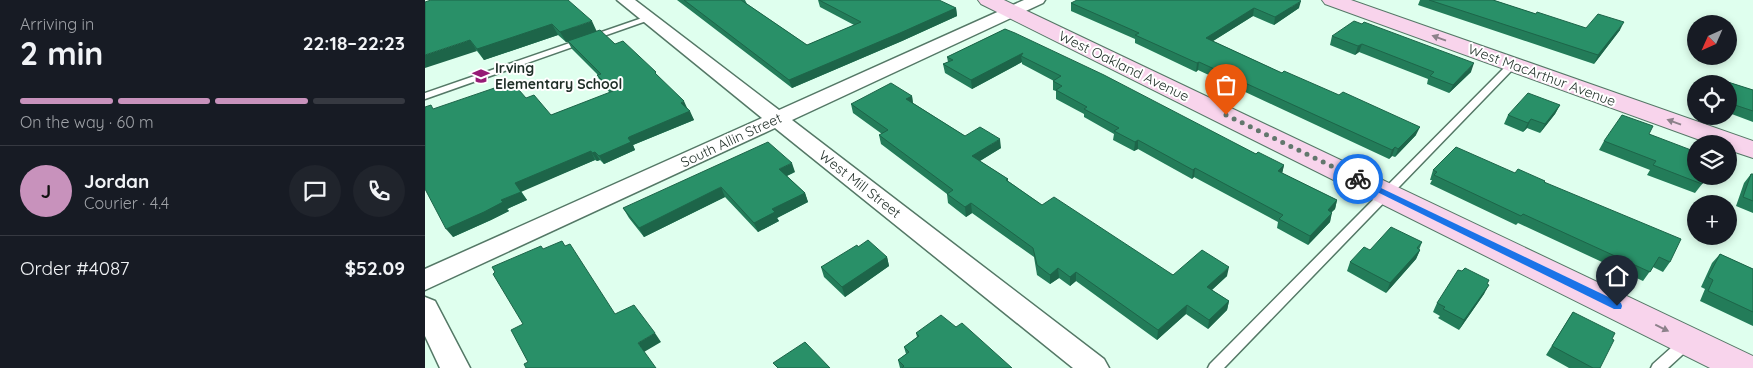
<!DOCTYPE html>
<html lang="en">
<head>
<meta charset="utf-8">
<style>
	body { margin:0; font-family:Quicksand,sans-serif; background:#20242c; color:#f1f3f6; height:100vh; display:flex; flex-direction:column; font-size:19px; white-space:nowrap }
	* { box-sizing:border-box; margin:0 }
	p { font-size:16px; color:#9ea1a6 }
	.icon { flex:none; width:28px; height:28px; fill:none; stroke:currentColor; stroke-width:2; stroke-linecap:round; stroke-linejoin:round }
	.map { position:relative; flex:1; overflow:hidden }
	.drawer { display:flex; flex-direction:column; background:#171b24; width:425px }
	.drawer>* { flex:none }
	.needle { width:32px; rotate:225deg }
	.controls { position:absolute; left:1262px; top:15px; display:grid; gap:10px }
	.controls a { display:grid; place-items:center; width:50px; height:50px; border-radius:50%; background:#171b24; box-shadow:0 2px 8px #0003; font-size:25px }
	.pin { position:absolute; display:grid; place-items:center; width:42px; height:42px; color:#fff; margin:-51px -21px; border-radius:50% 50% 50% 0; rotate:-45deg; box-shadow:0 0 5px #0007 }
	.pin .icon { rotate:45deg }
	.courier { position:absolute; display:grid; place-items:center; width:50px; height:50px; margin:-25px; border:4px solid #1a73e8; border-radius:50%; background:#fff; color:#222; box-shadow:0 1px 6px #0007 }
	.overview em { font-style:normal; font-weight:800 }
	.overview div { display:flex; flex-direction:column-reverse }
	.overview { display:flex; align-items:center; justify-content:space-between; height:85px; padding:0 20px }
	h1 { font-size:32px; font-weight:800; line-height:38px }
	.bar { display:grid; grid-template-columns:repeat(4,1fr); gap:8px 5px; align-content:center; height:60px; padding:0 20px }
	.bar i { height:6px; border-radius:4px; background:#363941 }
	.bar .selected { background:#c892bc }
	.bar p { grid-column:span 4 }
	.line { display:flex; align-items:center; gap:12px; padding:0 20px; border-top:1px solid #363941 }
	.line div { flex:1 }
	.round { display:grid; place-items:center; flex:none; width:52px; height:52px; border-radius:26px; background:#20242c }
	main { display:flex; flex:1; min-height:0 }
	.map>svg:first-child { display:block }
</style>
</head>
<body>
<main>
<section class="drawer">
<div class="overview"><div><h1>2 min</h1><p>Arriving in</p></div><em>22:18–22:23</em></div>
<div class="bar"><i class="selected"></i><i class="selected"></i><i class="selected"></i><i></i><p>On the way · 60 m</p></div>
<div class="line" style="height:90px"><b class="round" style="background:#c892bc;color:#111">J</b><div><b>Jordan</b><p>Courier · 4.4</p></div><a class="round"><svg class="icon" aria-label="chat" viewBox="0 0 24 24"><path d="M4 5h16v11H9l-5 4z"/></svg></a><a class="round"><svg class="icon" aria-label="phone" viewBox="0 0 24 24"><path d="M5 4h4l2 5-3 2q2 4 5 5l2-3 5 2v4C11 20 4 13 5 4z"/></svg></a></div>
<div class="line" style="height:65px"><div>Order #4087</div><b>$52.09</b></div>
</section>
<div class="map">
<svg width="1328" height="368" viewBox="0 0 1328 368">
	<rect width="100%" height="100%" fill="#dfffee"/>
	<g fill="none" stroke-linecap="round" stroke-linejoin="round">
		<g stroke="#547866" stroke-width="3">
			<path id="service" d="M220 17H226L227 19 0 99V93Z
				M1087 62 1090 63V67L799 368H783L785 364 1084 63Z
				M1262 336 1267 338 1269 342 1267 346 1243 368H1226L1228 364 1257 338Z"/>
		</g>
		<g stroke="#547866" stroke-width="3">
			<path id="minor" d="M192 0H210L354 110 599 0H620L618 3 367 120 679 359 684 368H648L350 128 0 290V269L337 118Z
				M0 297 10 301 45 368H15L0 336Z"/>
		</g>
		<g stroke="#547866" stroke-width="2">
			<path id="secondary" d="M553 0H579L1328 356V368H1285L556 4Z
				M897 0H926L1328 141V158L1304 150V144H1286L900 4Z"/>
		</g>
		<use href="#service" fill="#fff" fill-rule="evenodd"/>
		<use href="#minor" fill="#fff" fill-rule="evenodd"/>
		<use href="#secondary" fill="#f8d4ec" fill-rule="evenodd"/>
	</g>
	<path fill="#237c59" d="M252 0H320L322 4 382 45 429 25 395 7 393 0 531 8 532 16 477 41 367 88Z
		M995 0H1068L1111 14 1161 28 1195 30 1169 64 993 5Z
		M0 2 172 31 190 44 233 76 263 109 269 120 208 145 210 150 179 164 175 160 172 161 170 160 96 191 102 200 82 209 84 211 66 220 28 237 9 109 101 98 126 115 185 93 176 83 172 75H173L147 49 143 42H141L133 35 59 60 52 51Z
		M646 3 874 8 849 25 828 16 788 41 991 135 970 157 967 156 964 159 773 70 771 72 710 43V39L646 11Z
		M580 29 831 154 859 165 857 173 912 200 910 209 906 212 905 222 883 245 852 228 853 222 769 177 767 179 713 149 709 151 688 140 689 134 659 117V114L631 99V91L628 90V81H629L597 64V62L547 89 520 73 518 64 523 62 522 57Z
		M907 36 1046 72 1024 93 1002 84 1003 79 934 52 930 55 905 45Z
		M1284 76 1328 90V122L1304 113V84H1278Z
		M487 96 488 103 540 136 576 148 555 161 583 179V181L617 205 748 275 802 276 787 290 804 301 802 310 783 329 761 314 732 340 651 281 645 286 634 278 625 284 612 275 609 257 547 213 541 217 523 203 522 194 456 144 454 135 457 134 428 113 426 104Z
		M1135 105 1130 114 1115 133 1102 128 1098 132 1079 124 1083 115Z
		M1224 134 1264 153 1277 184 1270 193 1222 175 1225 170 1174 150 1179 141Z
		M1008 170 1090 173 1119 182 1245 262 1238 272 1228 267 1218 281 1093 223 1091 225 1005 184 1007 180H1005Z
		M370 172 362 176 380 193 383 202 352 218 354 221 333 232 300 197 219 237 204 218 198 208Z
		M1326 174H1328V213L1311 206 1319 183Z
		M997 242 994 250H995L991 259 961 293 922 271 925 262 945 250Z
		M433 247 462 257 464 266 420 297 399 277 396 267Z
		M1295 254 1328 269V326L1275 301 1280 289 1276 287 1287 263Z
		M1062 284 1059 294 1034 330 1013 318 1015 316 1008 312 1012 303Z
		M1148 312 1175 368H1144L1121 355Z
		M531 327 587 368H475L473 360 481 354 479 347 492 337 491 333Z"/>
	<path fill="#1d6549" d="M876 1 874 8 849 25 850 17Z
		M531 8 532 16 477 41 367 88 364 80Z
		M829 8 828 16 780 46 781 38Z
		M167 21 172 32 141 42 135 32Z
		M1199 22 1195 30 1169 64 1173 55Z
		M127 24 133 35 59 60 52 49Z
		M45 40 52 51 0 68V55Z
		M937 44 934 52 930 55 933 46Z
		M598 53 596 56 597 62 547 89 546 80Z
		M774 62 773 70 771 72 772 63Z
		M1049 63 1046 72 1024 93 1028 85Z
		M487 96 488 105 481 99Z
		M259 101 263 110 256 103Z
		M1135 105 1130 114 1115 133 1120 124Z
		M265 111 269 120 208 145 210 150 179 164 174 156 204 137Z
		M1106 119 1102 128 1098 132 1103 123Z
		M995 127 991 135 970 157 973 149Z
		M575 139 576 148 548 165 547 156Z
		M713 140V149L709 151 710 142Z
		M970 147 967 156 964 159 967 150Z
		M166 151 170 160 96 192 90 183Z
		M170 152 175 160 172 161 167 153Z
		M367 163 370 172 357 178 354 169Z
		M859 165 857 174 853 171Z
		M770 168 769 177 767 179 768 170Z
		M296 187 300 197 219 237 214 228Z
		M96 192 102 200 82 209 84 211 66 220 28 237 21 229 76 200Z
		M380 193 383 202 352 218 354 221 333 232 329 223 347 209Z
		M912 200 910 209 900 219 903 210Z
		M546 203 547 213 541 217 540 207Z
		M907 213 905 222 883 245 885 236Z
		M995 250 991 259 961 293 965 283Z
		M462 257 464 266 420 297 417 287Z
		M804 267 802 276 780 296 782 287Z
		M633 268 634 278 625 284V275Z
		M651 272V281L645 286V277Z
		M1064 285 1059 294 1034 330 1039 320Z
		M804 301 802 310 783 329 784 320Z
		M762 305 761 314 732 340 733 330Z
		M230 333 236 342 219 352 213 343Z"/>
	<path fill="#299068" stroke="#1d6549" d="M6 0H143L167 21 135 32 127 24 52 49 45 40 0 55V2Z
		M259 0H316L382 45 436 22 394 0H514L531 8 475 33 364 80Z
		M652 0H874L876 1 850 17 829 8 781 38 857 73 859 71 914 95 918 92 995 127 973 149 970 147 967 150 774 62 772 63 710 35 714 33 646 3Z
		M1004 0H1068L1111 14 1112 12 1161 28 1173 14 1199 22 1173 55Z
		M929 21 937 24 939 22 1049 63 1028 85 1005 76 1009 72 937 44 933 46 907 36Z
		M580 29 590 33 679 75 831 154 833 152 859 165 853 171 912 200 903 210 907 213 885 236 854 219 858 215 770 168 768 170 713 140 710 142 689 131 694 128 659 109 662 107 631 90 637 86 628 81 636 76 596 56 598 53 546 80 518 64 528 60 522 57Z
		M175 30 190 44 198 41 231 72 230 73 259 101 256 103 265 111 204 137 203 138 206 142 174 156 170 152 167 153 166 151 90 183 96 192 76 200 78 202 59 212 21 229 0 189V107L6 105 8 109 87 82 101 98 109 95 126 115 188 91 172 75 176 74 143 41Z
		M1284 76 1328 90V111L1304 103V84H1281Z
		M466 83 487 96 481 99 540 136 555 127 575 139 547 156 583 179 581 180 617 205 629 197 748 275 777 250 804 267 782 287 804 301 784 320 762 305 733 330 651 272 645 277 633 268 625 275 612 265 608 248 546 203 540 207 522 194 528 190 454 135 463 130 426 104Z
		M1103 93 1135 105 1120 124 1106 119 1103 123 1083 115Z
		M1197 115 1228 126 1224 134 1266 150 1264 153 1271 155V176H1281L1277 184 1228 165 1231 161 1179 141Z
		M343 142 367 163 354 169 380 193 347 209 350 212 329 223 296 187 214 228 198 208Z
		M1031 147 1090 173 1093 169 1120 181 1119 182 1256 239 1245 262 1234 257 1225 272 1098 214 1096 216 1009 175 1012 172 1008 170Z
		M1326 174H1328V201L1318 197Z
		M966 227 997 242 992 248 995 250 965 283 925 262 939 247 945 250Z
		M443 240 462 257 417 287 396 267 432 245 433 247Z
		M137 241 140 246 145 244 190 314 209 305 230 333 213 343 231 368H101L99 364 103 362 86 330 98 324 68 274 70 272 67 267 116 246 118 249Z
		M1295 254 1328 269V312L1283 291 1288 280 1283 277Z
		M1040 268 1064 280 1062 284 1064 285 1039 320 1018 309 1020 307 1012 303 1033 270 1037 271Z
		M1148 312 1190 333 1187 339 1189 340 1175 368H1168L1127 346Z
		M516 315 531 327 537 323 587 368H477L479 366 473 360 484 352 479 347 494 336 491 333Z
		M380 342 405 368H353L348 363Z"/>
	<defs><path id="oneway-solid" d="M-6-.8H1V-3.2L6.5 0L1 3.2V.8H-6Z" transform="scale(1.25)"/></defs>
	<g fill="#8c818a">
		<use href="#oneway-solid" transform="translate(1014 38) rotate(-160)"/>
		<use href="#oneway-solid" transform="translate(1249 122) rotate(-160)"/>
		<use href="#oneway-solid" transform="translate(1237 328) rotate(26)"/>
	</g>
	<path fill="#1a73e8" d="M933 177 1196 303 1197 306 1196 309H1189L930 181 929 179Z"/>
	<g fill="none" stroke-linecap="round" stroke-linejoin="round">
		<path stroke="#62776d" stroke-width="5" stroke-dasharray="0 9" d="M801 115 933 179"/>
	</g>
	<defs>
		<g id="school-bare" transform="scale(1.35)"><path d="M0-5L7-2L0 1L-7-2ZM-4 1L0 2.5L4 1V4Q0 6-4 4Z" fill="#961b75" stroke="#fff" stroke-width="2.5" paint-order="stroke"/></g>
	</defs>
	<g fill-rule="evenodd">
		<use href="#school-bare" x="56" y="76"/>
	</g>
	<g text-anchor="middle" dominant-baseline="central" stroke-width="4" stroke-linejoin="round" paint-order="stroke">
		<g font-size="14" fill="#1f2e27" stroke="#fff">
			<text transform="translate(699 66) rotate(26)">West Oakland Avenue</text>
			<text transform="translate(1117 75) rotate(20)">West MacArthur Avenue</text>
			<text transform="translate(306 140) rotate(-25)">South Allin Street</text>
			<text transform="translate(435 184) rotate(38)">West Mill Street</text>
		</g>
		<g font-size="14" font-weight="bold" fill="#1f2e27" stroke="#fff" text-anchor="start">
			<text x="70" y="68">Irving<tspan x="70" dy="16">Elementary School</tspan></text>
		</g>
	</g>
</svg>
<div class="controls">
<a><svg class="needle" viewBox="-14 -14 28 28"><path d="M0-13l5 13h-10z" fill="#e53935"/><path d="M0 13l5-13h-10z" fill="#9ea1a6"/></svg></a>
<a><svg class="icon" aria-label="locate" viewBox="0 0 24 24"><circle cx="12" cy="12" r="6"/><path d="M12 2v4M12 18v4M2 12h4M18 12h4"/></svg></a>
<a><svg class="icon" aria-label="layers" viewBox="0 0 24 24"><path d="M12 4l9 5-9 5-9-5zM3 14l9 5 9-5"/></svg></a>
<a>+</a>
</div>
<div class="pin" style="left:801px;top:115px;background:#ea580c"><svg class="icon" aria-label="bag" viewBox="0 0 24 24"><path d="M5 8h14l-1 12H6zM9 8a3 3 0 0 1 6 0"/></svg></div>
<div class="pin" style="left:1192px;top:306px;background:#1f2937"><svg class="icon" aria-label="home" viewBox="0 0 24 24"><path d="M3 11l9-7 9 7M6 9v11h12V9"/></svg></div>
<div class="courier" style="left:933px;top:179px"><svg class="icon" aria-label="bike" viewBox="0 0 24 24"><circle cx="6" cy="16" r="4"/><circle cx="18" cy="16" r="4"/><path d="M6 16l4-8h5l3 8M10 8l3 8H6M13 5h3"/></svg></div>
</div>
</main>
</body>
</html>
